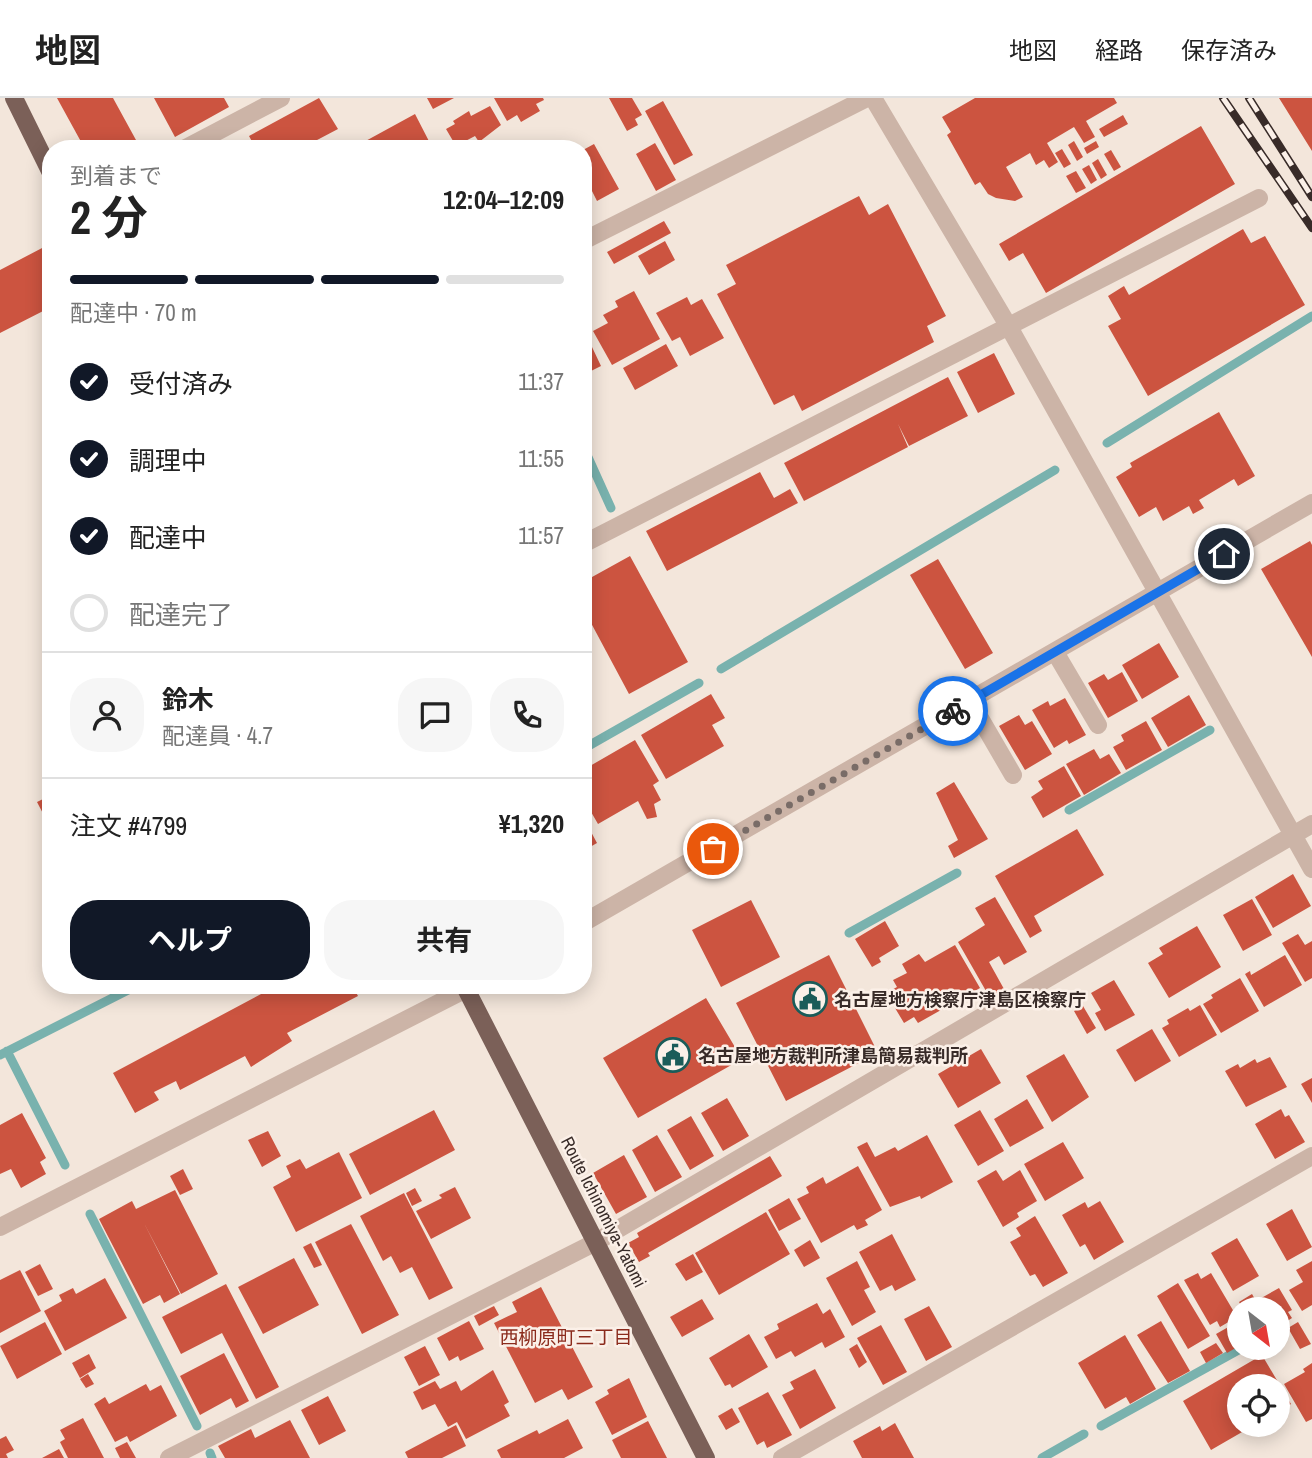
<!DOCTYPE html>
<html lang="ja">
<head>
<meta charset="utf-8">
<style>
	body { margin:0; font-family:"Archivo Narrow","Noto Sans JP",sans-serif; background:#f6f6f6; color:#222; height:100vh; display:flex; flex-direction:column; font-size:26px; white-space:nowrap }
	* { box-sizing:border-box; margin:0 }
	p { font-size:23px; color:#767676 }
	.icon { flex:none; width:38px; height:38px; fill:none; stroke:currentColor; stroke-width:2; stroke-linecap:round; stroke-linejoin:round }
	.map { position:relative; flex:1; overflow:hidden }
	.side { position:absolute; left:42px; top:42px; width:550px; height:854px; display:flex; flex-direction:column; background:#fff; border-radius:28px; box-shadow:0 4px 18px #0003 }
	.side>* { flex:none }
	.needle { width:46px; rotate:149deg }
	.buttons { position:absolute; left:1227px; top:1199px; display:grid; gap:14px }
	.buttons a { display:grid; place-items:center; width:63px; height:63px; border-radius:50%; background:#fff; box-shadow:0 4px 18px #0003; font-size:35px }
	.pin { position:absolute; display:grid; place-items:center; width:60px; height:60px; color:#fff; margin:-30px; border:4px solid #fff; border-radius:50%; box-shadow:0 2px 7px #0007 }
	.courier { position:absolute; display:grid; place-items:center; width:70px; height:70px; margin:-35px; border:5px solid #1a73e8; border-radius:50%; background:#fff; color:#222; box-shadow:0 2px 9px #0007 }
	.summary em { font-style:normal; font-weight:700 }
	.summary div { display:flex; flex-direction:column-reverse }
	.summary { display:flex; align-items:center; justify-content:space-between; height:119px; padding:0 28px }
	h1 { font-size:46px; font-weight:700; line-height:52px }
	.bar { display:grid; grid-template-columns:repeat(4,1fr); gap:10px 7px; align-content:center; height:84px; padding:0 28px }
	.bar i { height:9px; border-radius:5px; background:#e0e0e0 }
	.bar .current { background:#111827 }
	.bar p { grid-column:span 4 }
	.line { display:flex; align-items:center; gap:18px; padding:0 28px; border-top:2px solid #e0e0e0 }
	.line div { flex:1 }
	.round { display:grid; place-items:center; flex:none; width:74px; height:74px; border-radius:28px; background:#f6f6f6 }
	ol { padding:0 28px; list-style:none }
	li { display:flex; align-items:center; gap:21px; height:77px }
	li p { margin-inline-start:auto }
	li .icon { padding:7px; border-radius:50%; background:#111827; color:#fff; stroke-width:4 }
	li:last-child { color:#767676 }
	li i { width:38px; height:38px; border:4px solid #e0e0e0; border-radius:50% }
	.action { display:flex; gap:14px; margin-top:auto; padding:14px 28px }
	.action a { flex:1; height:80px; border-radius:28px; background:#111827; color:#fff; font-size:28px; font-weight:700; line-height:80px; text-align:center }
	.action a+a { background:#f6f6f6; color:#222 }
	header { display:flex; align-items:center; gap:42px; box-sizing:border-box; height:98px; padding:0 35px; background:#fff; border-bottom:2px solid #e0e0e0 }
	header strong { font-size:33px }
	nav { display:flex; gap:38px; margin-inline-start:auto; font-size:24px }
	.map>svg:first-child { display:block }
</style>
</head>
<body>
<header>
<strong>地図</strong>
<nav><a>地図</a><a>経路</a><a>保存済み</a></nav>
</header>
<div class="map">
<svg width="1312" height="1360" viewBox="0 0 1312 1360">
	<rect width="100%" height="100%" fill="#f3e6db"/>
	<g fill="none" stroke-linecap="round" stroke-linejoin="round">
		<path stroke="#79b2ae" stroke-width="9" d="M1107 345 1312 218
			M583 348 611 410
			M721 571 1055 372
			M583 651 699 585
			M1069 712 1210 632
			M849 835 957 775
			M7 953 65 1067
			M0 957 138 887
			M90 1116 197 1328
			M1101 1328 1242 1250
			M210 1355 212 1360
			M1042 1360 1084 1336"/>
	</g>
	<path fill="#cc5440" d="M57 0H113L136 42 119 51H85Z
		M154 0H224L229 9 175 39Z
		M319 0 338 31 300 51H256L249 38Z
		M427 0H454L433 11Z
		M494 0H543L544 2 536 6 540 13 521 24 517 17 507 23Z
		M609 0H632L642 17 635 21 638 27 627 33Z
		M975 0H1114L1117 5 1086 23 1095 39 1084 45 1074 29 1047 45 1058 64 1049 70 1044 62 1036 67 1030 55 1006 69 1023 99 1015 103 996 100 988 96 980 84 975 87 947 37 951 34 942 19Z
		M1279 0H1312V53Z
		M663 3 693 57 674 67 645 13Z
		M490 8 501 27 479 44 475 38 456 48 446 31 455 26 453 23 469 13 471 18Z
		M415 16 433 51H351Z
		M1123 17 1128 26 1104 39 1099 31Z
		M1201 28 1235 86 1046 195 1023 155 1009 163 999 146Z
		M1074 43 1083 59 1077 63 1068 47Z
		M1096 43 1099 49 1087 56 1084 50Z
		M655 45 676 82 656 93 636 56Z
		M594 46 619 91 597 103 591 91 583 96V52Z
		M1062 51 1071 66 1064 70 1055 55Z
		M1111 52 1121 69 1114 73 1104 56Z
		M1098 61 1107 77 1101 81 1092 65Z
		M1089 67 1097 82 1091 86 1082 71Z
		M1076 73 1086 90 1076 95 1066 78Z
		M859 98 869 117 888 106 946 218 927 228 934 244 802 313 794 297 774 307 717 196 736 186 726 167Z
		M664 123 671 135 614 166 607 154Z
		M1243 131 1251 145 1265 138 1305 207 1148 298 1108 228 1121 221 1108 198 1124 188 1129 197Z
		M665 143 675 162 649 177 638 158Z
		M44 149 51 163V209L0 235V172Z
		M634 193 660 241 612 267 593 233 608 225 603 217 618 209 615 203Z
		M687 199 691 207 702 201 724 240 690 258 680 239 672 243 656 215Z
		M583 230 601 268 583 277Z
		M666 246 678 268 635 292 623 270Z
		M994 255 1015 296 978 315 957 274Z
		M948 279 968 318 909 348 898 326 908 349 804 403 784 365Z
		M1219 314 1255 378 1238 388 1234 381 1199 402 1204 410 1193 416 1189 408 1163 423 1156 409 1139 419 1116 379 1132 369 1130 365Z
		M760 374 774 400 790 391 798 405 667 473 646 433Z
		M1310 443 1312 447V559L1261 471Z
		M630 458 688 564 629 596 583 510V484Z
		M938 461 993 555 965 571 910 477Z
		M1159 545 1179 579 1142 601 1122 567Z
		M1122 574 1138 603 1108 620 1088 585 1104 576 1108 582Z
		M711 596 725 620 712 627 724 648 666 681 641 637Z
		M1189 597 1206 627 1168 649 1151 620Z
		M1065 600 1086 637 1069 646 1067 642 1054 650 1032 612 1048 603 1050 608Z
		M1019 617 1025 627 1032 623 1052 656 1025 672 999 628Z
		M1146 623 1162 652 1126 672 1113 649 1124 643 1121 637Z
		M635 642 659 683 653 687 661 702 654 706 657 719 647 721 638 703 598 726 583 700V672Z
		M1094 651 1100 661 1109 656 1121 675 1084 697 1066 666Z
		M1064 668 1081 698 1043 720 1031 699 1043 691 1038 683Z
		M954 684 988 741 954 760 948 748 958 742 936 695Z
		M51 697V731L37 704Z
		M583 719 597 745 583 753Z
		M1077 731 1104 777 1034 818 1042 833 1030 840 995 778Z
		M1293 776 1311 808 1273 830 1255 799Z
		M995 799 1027 854 1004 867 999 858 989 864 1004 891 990 900 958 844 985 827 975 810Z
		M1252 801 1272 837 1243 853 1223 817Z
		M751 802 780 859 721 889 692 832Z
		M885 823 899 848 879 860 881 864 872 869 855 841Z
		M1197 828 1221 869 1169 900 1148 865 1163 856 1159 850Z
		M1298 836 1305 847 1312 843V880L1305 884 1282 845Z
		M955 847 980 890 918 925 914 919 904 925 886 895 897 889 893 882 907 875 902 866 919 856 925 864Z
		M829 857 878 955 786 1003 736 905Z
		M1285 857 1302 887 1264 909 1245 876 1250 873 1251 877Z
		M1240 880 1259 913 1221 935 1203 906 1213 900 1211 897Z
		M1114 882 1135 917 1105 933 1095 915 1101 912 1091 895Z
		M278 887H352L358 898 287 935 292 943 251 969 245 958 180 992 176 983 154 994 159 1002 135 1015 113 975Z
		M706 900 742 961 638 1020 603 960Z
		M1200 907 1217 937 1179 959 1162 930 1169 926 1167 922 1188 910 1190 913Z
		M1083 908 1096 930 1087 936 1074 913Z
		M1152 931 1171 963 1135 984 1116 952Z
		M981 951 1001 985 958 1010 938 976Z
		M1064 956 1089 999 1052 1024 1026 978Z
		M1270 959 1287 989 1246 1009 1225 973 1238 966 1240 970 1255 961 1257 965Z
		M1312 980V1005L1301 986Z
		M727 1000 749 1038 723 1053 701 1015Z
		M1027 1001 1044 1030 1010 1049 994 1021Z
		M1281 1011 1285 1019 1289 1017 1305 1044 1275 1061 1255 1026Z
		M434 1012 455 1052 370 1097 349 1056Z
		M980 1012 1004 1053 978 1068 954 1027Z
		M22 1015 46 1060 40 1064 46 1076 21 1090 11 1071 0 1076V1027Z
		M691 1018 714 1058 690 1072 667 1032Z
		M268 1033 281 1058 262 1069 248 1042Z
		M657 1037 682 1079 655 1094 632 1052Z
		M927 1037 953 1084 921 1101 920 1098 890 1109 857 1049 867 1044 875 1059 895 1049 898 1053Z
		M1063 1044 1084 1080 1045 1103 1024 1066Z
		M339 1054 362 1100 296 1134 273 1089 291 1079 286 1068 300 1061 306 1071Z
		M624 1057 647 1099 616 1116 593 1075Z
		M770 1058 782 1078 648 1155 650 1158 639 1164 628 1145 639 1139 637 1135Z
		M858 1068 882 1112 865 1122 868 1127 857 1132 854 1127 821 1145 797 1101 809 1095 806 1089 823 1079 826 1086Z
		M183 1071 193 1091 180 1097 170 1078Z
		M996 1072 1003 1083 1020 1072 1037 1103 1017 1115 1019 1119 1003 1129 977 1083Z
		M455 1089 471 1120 431 1141 416 1113 442 1100 439 1097Z
		M415 1090 422 1103 412 1108 406 1095Z
		M175 1092 218 1176 181 1196 144 1125 180 1196 164 1205 160 1197 143 1206 99 1121 132 1103 136 1111Z
		M404 1095 453 1190 429 1202 412 1169 400 1175 391 1158 383 1163 360 1118Z
		M789 1100 801 1121 779 1133 768 1112Z
		M1100 1103 1124 1144 1094 1162 1085 1146 1080 1149 1062 1117 1085 1104 1088 1110Z
		M1292 1111 1312 1149 1287 1163 1266 1126Z
		M766 1114 790 1156 719 1197 695 1155Z
		M1035 1118 1068 1175 1043 1189 1035 1176 1030 1178 1010 1144 1021 1138 1016 1130Z
		M351 1126 399 1217 362 1236 315 1144Z
		M892 1136 916 1182 895 1193 892 1187 880 1193 859 1154Z
		M1237 1140 1259 1178 1233 1193 1211 1155Z
		M810 1142 820 1160 804 1169 794 1152Z
		M311 1145 322 1167 314 1170 303 1149Z
		M693 1156 703 1174 686 1183 675 1166Z
		M294 1160 319 1207 263 1236 238 1189Z
		M857 1163 870 1189 864 1192 876 1214 852 1228 826 1180Z
		M1312 1163V1207L1302 1213 1289 1192 1303 1184 1296 1172Z
		M40 1166 53 1191 38 1198 25 1174Z
		M20 1172 41 1213 0 1235V1182Z
		M1198 1175 1201 1181 1211 1175 1237 1219 1220 1229 1217 1223 1210 1227 1184 1182Z
		M105 1180 127 1220 65 1253 44 1213 62 1203 59 1197 73 1190 76 1196Z
		M1178 1185 1210 1238 1188 1251 1157 1198Z
		M226 1186 279 1289 256 1301 222 1235 181 1256 162 1219Z
		M541 1189 593 1289 568 1302 562 1291 535 1305 494 1225 517 1214 512 1204Z
		M1279 1190 1292 1212 1288 1214 1292 1220 1278 1229V1211H1243L1239 1204 1252 1196 1256 1203Z
		M702 1201 714 1221 682 1239 670 1219Z
		M817 1205 823 1216 830 1211 845 1239 825 1250 822 1244 795 1259 791 1253 776 1261 764 1239 779 1231 777 1226Z
		M494 1208 499 1217 479 1228 474 1218Z
		M929 1208 952 1249 926 1263 904 1221Z
		M469 1223 484 1251 460 1263 458 1258 449 1263 437 1240Z
		M1161 1223 1190 1273 1168 1285 1137 1237Z
		M1239 1223V1248L1227 1255 1216 1236Z
		M45 1224 62 1256 17 1281 0 1248Z
		M1298 1224 1311 1246 1300 1251 1288 1230Z
		M881 1227 907 1274 883 1287 857 1240Z
		M749 1236 768 1269 732 1290 730 1286 725 1288 709 1260Z
		M1125 1237 1156 1291 1130 1306 1126 1299 1105 1311 1078 1265Z
		M1216 1245 1223 1255 1206 1265 1200 1254Z
		M857 1246 867 1264 859 1270 849 1251Z
		M425 1248 440 1277 419 1288 404 1259Z
		M224 1255 249 1303 236 1310 231 1300 200 1317 180 1278Z
		M89 1256 96 1270 80 1280 72 1265Z
		M1262 1257 1291 1306 1278 1314V1288H1239V1326H1256L1211 1352 1183 1303Z
		M1312 1265V1321L1306 1324 1284 1286 1305 1274 1303 1271Z
		M815 1271 836 1310 800 1331 782 1297 794 1291 790 1284Z
		M493 1272 509 1304 504 1307 510 1318 466 1341 457 1324 448 1329 435 1306 422 1312 413 1294 435 1283 440 1291 456 1283 461 1293Z
		M88 1276 94 1286 86 1290 80 1281Z
		M629 1280 647 1319 612 1337 595 1304 609 1296 607 1292Z
		M146 1286 150 1293 161 1287 177 1318 130 1344 127 1338 115 1344 94 1306 105 1299 109 1306Z
		M768 1294 792 1337 767 1350 764 1343 757 1347 738 1310Z
		M328 1298 346 1333 319 1347 301 1312Z
		M732 1310 740 1324 726 1332 718 1318Z
		M83 1320 104 1360H68L60 1344 65 1341 60 1332Z
		M568 1321 583 1350 564 1360H501L497 1352 537 1332 539 1336Z
		M290 1322 310 1360H225L218 1348 251 1331 255 1340Z
		M648 1323 667 1360H621L612 1342Z
		M895 1325 914 1360H862L853 1343 880 1328 882 1333Z
		M456 1327 466 1348 442 1360H408L405 1354Z
		M6 1338 14 1352 6 1356 8 1360H0V1341Z
		M127 1344 136 1360H120L115 1350Z
		M59 1351 64 1360H42Z"/>
	<g fill="none" stroke-linecap="round" stroke-linejoin="round">
		<path stroke="#ccb4a7" stroke-width="18" d="M873 0 1009 229 1312 771
			M184 51 281 0
			M583 143 867 0
			M583 446 1259 100
			M1055 554 1098 627
			M970 603 1013 677
			M583 825 1312 405
			M0 1129 474 887
			M169 1360 596 1144 1312 726
			M782 1360 1312 1058"/>
		<path stroke="#7b6058" stroke-width="18" d="M14 0 51 75
			M464 887 706 1360"/>
		<g stroke="#382b28" stroke-width="8">
			<path id="rail" d="M1223 0 1312 130
				M1249 0 1312 99"/>
		</g>
		<use href="#rail" stroke="#fbf0e8" stroke-width="5" stroke-dasharray="16" stroke-linecap="butt"/>
	</g>
	<g fill="none" stroke-linecap="round" stroke-linejoin="round">
		<path stroke="#796c67" stroke-width="7" stroke-dasharray="0 12.6" d="M713 751 953 613"/>
		<path stroke="#1a73e8" stroke-width="9" d="M953 613 1224 456"/>
	</g>
	<defs>
		<g id="civic-ring" transform="scale(1.75)"><circle r="9.5" fill="#fbf0e8" stroke="#1b5c59" stroke-width="1.5"/><path d="M-.6-6.5H3V-4.5H.6V-3L4-1V1h2V6H-6V1h2V-1L-.6-3ZM-1.2 2.5V6h2.4V2.5Z" fill="#1b5c59"/></g>
	</defs>
	<g fill-rule="evenodd">
		<use href="#civic-ring" x="810" y="901"/>
		<use href="#civic-ring" x="673" y="957"/>
	</g>
	<g text-anchor="middle" dominant-baseline="central" stroke-width="5" stroke-linejoin="round" paint-order="stroke">
		<g font-size="18" font-weight="bold" fill="#382b28" stroke="#fbf0e8" text-anchor="start">
			<text x="834" y="901">名古屋地方検察庁津島区検察庁</text>
			<text x="698" y="957">名古屋地方裁判所津島簡易裁判所</text>
		</g>
		<g font-size="18" fill="#382b28" stroke="#fbf0e8">
			<text transform="translate(604 1114) rotate(63)">Route Ichinomiya-Yatomi</text>
		</g>
		<g font-size="19" fill="#8b2b1c" stroke="#fbf0e8">
			<text x="566" y="1239">西柳原町三丁目</text>
		</g>
	</g>
</svg>
<div class="buttons">
<a><svg class="needle" viewBox="-14 -14 28 28"><path d="M0-13l5 13h-10z" fill="#e53935"/><path d="M0 13l5-13h-10z" fill="#767676"/></svg></a>
<a><svg class="icon" aria-label="locate" viewBox="0 0 24 24"><circle cx="12" cy="12" r="6"/><path d="M12 2v4M12 18v4M2 12h4M18 12h4"/></svg></a>
</div>
<div class="pin" style="left:713px;top:751px;background:#ea580c"><svg class="icon" aria-label="bag" viewBox="0 0 24 24"><path d="M5 8h14l-1 12H6zM9 8a3 3 0 0 1 6 0"/></svg></div>
<div class="pin" style="left:1224px;top:456px;background:#1f2937"><svg class="icon" aria-label="home" viewBox="0 0 24 24"><path d="M3 11l9-7 9 7M6 9v11h12V9"/></svg></div>
<div class="courier" style="left:953px;top:613px"><svg class="icon" aria-label="bike" viewBox="0 0 24 24"><circle cx="6" cy="16" r="4"/><circle cx="18" cy="16" r="4"/><path d="M6 16l4-8h5l3 8M10 8l3 8H6M13 5h3"/></svg></div>
<section class="side">
<div class="summary"><div><h1>2 分</h1><p>到着まで</p></div><em>12:04–12:09</em></div>
<div class="bar"><i class="current"></i><i class="current"></i><i class="current"></i><i></i><p>配達中 · 70 m</p></div>
<ol>
<li><svg class="icon" aria-label="check" viewBox="0 0 24 24"><path d="M5 12l5 5 9-10"/></svg>受付済み<p>11:37</p></li>
<li><svg class="icon" aria-label="check" viewBox="0 0 24 24"><path d="M5 12l5 5 9-10"/></svg>調理中<p>11:55</p></li>
<li><svg class="icon" aria-label="check" viewBox="0 0 24 24"><path d="M5 12l5 5 9-10"/></svg>配達中<p>11:57</p></li>
<li><i></i>配達完了</li>
</ol>
<div class="line" style="height:126px"><a class="round"><svg class="icon" aria-label="person" viewBox="0 0 24 24"><circle cx="12" cy="8" r="4"/><path d="M4 21q1-7 8-7t8 7"/></svg></a><div><b>鈴木</b><p>配達員 · 4.7</p></div><a class="round"><svg class="icon" aria-label="chat" viewBox="0 0 24 24"><path d="M4 5h16v11H9l-5 4z"/></svg></a><a class="round"><svg class="icon" aria-label="phone" viewBox="0 0 24 24"><path d="M5 4h4l2 5-3 2q2 4 5 5l2-3 5 2v4C11 20 4 13 5 4z"/></svg></a></div>
<div class="line" style="height:91px"><div>注文 #4799</div><b>¥1,320</b></div>
<div class="action"><a>ヘルプ</a><a>共有</a></div>
</section>
</div>
</body>
</html>
